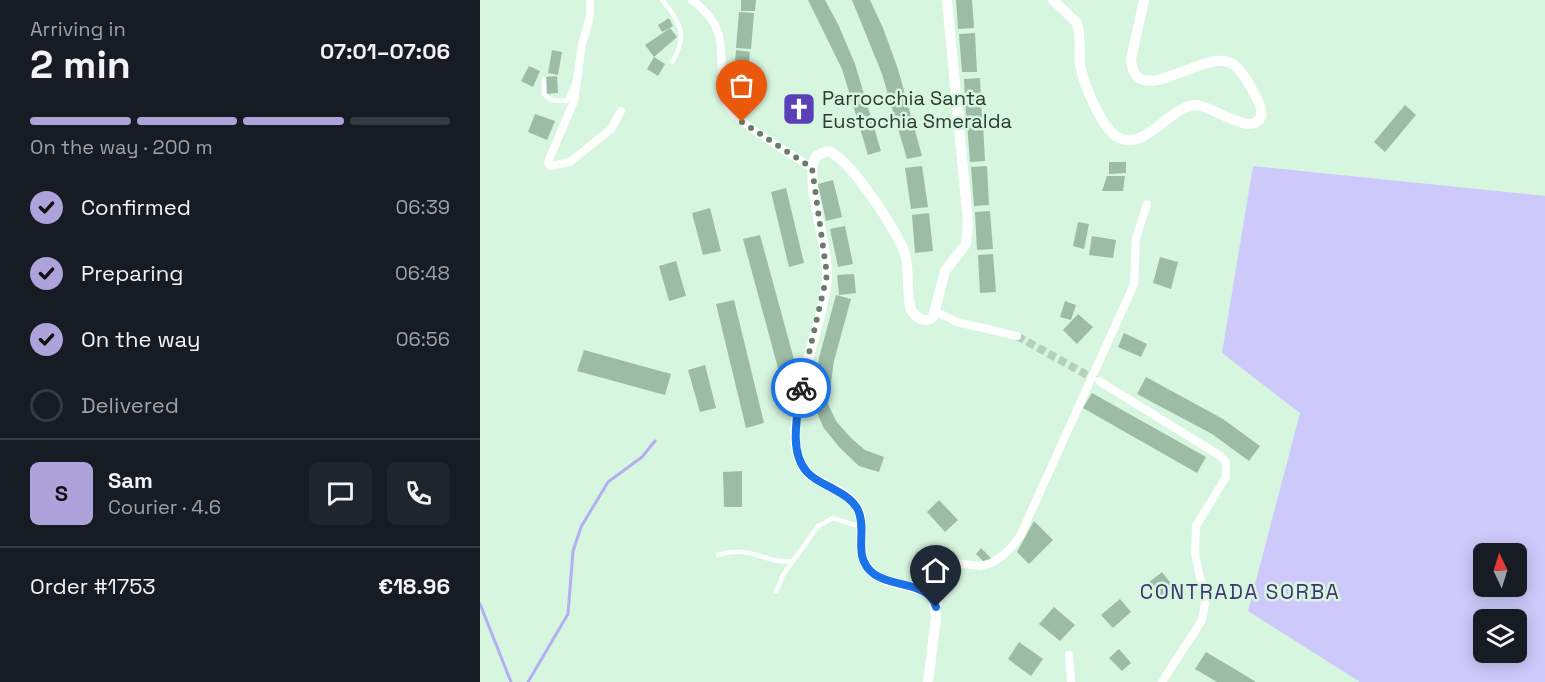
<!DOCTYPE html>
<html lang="en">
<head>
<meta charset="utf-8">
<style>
	body { margin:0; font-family:"Space Grotesk",sans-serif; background:#20242c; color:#f1f3f6; height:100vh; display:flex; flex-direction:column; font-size:22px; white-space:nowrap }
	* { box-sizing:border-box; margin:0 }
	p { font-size:20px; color:#9ea1a6 }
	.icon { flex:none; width:33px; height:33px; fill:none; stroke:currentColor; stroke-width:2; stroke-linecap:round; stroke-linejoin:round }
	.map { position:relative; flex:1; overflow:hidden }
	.sheet { display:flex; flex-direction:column; background:#171b24; width:480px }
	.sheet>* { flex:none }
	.needle { width:39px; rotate:356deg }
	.fabs { position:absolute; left:993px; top:543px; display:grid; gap:12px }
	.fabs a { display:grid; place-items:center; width:54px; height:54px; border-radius:9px; background:#171b24; box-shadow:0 3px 15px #0003; font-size:30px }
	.pin { position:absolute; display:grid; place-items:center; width:51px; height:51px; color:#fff; margin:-62px -26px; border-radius:50% 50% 50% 0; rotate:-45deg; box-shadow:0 0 6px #0007 }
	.pin .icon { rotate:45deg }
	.courier { position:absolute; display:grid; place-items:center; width:60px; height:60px; margin:-30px; border:4px solid #1a73e8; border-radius:50%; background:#fff; color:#222; box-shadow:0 2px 8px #0007 }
	.overview em { font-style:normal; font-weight:800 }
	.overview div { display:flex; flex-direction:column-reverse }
	.overview { display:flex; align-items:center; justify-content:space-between; height:102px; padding:0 30px }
	h1 { font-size:39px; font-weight:800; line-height:45px }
	.bar { display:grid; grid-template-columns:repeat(4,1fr); gap:9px 6px; align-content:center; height:72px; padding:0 30px }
	.bar i { height:8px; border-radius:4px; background:#363941 }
	.bar .active { background:#ada2da }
	.bar p { grid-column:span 4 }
	.line { display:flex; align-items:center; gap:15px; padding:0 30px; border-top:2px solid #363941 }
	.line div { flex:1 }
	.round { display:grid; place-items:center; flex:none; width:63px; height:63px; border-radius:9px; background:#20242c }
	ol { padding:0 30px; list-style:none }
	li { display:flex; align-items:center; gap:18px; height:66px }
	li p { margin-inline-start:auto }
	li .icon { padding:6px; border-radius:50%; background:#ada2da; color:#111; stroke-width:4 }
	li:last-child { color:#9ea1a6 }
	li i { width:33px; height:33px; border:3px solid #363941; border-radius:50% }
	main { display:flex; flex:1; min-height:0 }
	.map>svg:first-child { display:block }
</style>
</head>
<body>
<main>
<section class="sheet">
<div class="overview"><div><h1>2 min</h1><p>Arriving in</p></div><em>07:01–07:06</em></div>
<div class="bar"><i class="active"></i><i class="active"></i><i class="active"></i><i></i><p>On the way · 200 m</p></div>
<ol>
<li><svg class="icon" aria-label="check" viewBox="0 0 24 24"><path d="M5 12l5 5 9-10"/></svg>Confirmed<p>06:39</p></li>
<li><svg class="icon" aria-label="check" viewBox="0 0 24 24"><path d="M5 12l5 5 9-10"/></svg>Preparing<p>06:48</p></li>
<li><svg class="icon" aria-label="check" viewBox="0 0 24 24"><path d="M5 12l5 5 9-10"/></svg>On the way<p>06:56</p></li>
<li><i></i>Delivered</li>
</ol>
<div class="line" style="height:108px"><b class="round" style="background:#ada2da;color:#111">S</b><div><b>Sam</b><p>Courier · 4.6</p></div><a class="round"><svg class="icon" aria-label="chat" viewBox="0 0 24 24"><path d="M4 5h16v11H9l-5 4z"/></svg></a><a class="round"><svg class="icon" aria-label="phone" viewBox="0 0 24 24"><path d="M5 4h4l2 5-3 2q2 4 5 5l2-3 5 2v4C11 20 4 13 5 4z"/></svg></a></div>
<div class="line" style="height:78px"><div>Order #1753</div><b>€18.96</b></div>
</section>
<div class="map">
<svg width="1065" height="682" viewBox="0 0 1065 682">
	<rect width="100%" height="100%" fill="#d7f6e0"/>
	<path fill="#cdcafb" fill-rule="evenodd" d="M773 166 1065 196V682H880L768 611 820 413 742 353ZM1004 554H1036V586H1004ZM1004 620H1036V652H1004Z"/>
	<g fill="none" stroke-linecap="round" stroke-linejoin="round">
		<path stroke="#b4aff3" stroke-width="3" d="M0 604 31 682
			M48 682 88 614 93 551 101 527 128 482 162 457 175 441"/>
	</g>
	<path fill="#9dbca6" d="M261 0H276L275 11H261Z
		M328 0H345L358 24 375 64 401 151 388 155 362 69Z
		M372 0H390L403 28 418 69 442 156 427 159 402 74Z
		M476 0H492L494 28 478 29Z
		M259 12 274 13 271 49 256 48Z
		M189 18 193 26 182 32 178 25Z
		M190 28 197 37 174 57 165 45Z
		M495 33 497 72H482L479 34Z
		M72 50 82 52 78 75 68 73Z
		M256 50 270 52 267 86 253 85Z
		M174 57 185 64 178 76 167 69Z
		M49 66 60 71 53 87 41 81Z
		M77 76 78 93 67 94 66 77Z
		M500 78 502 117H486L484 79Z
		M925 105 936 115 905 152 894 142Z
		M55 114 75 121 67 140 48 132Z
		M503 122 505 161 490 162 487 123Z
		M629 162H646V173L629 174Z
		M442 166 448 207 431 209 425 168Z
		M507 166 509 205 494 206 491 167Z
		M627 176H645L643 191H622Z
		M353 180 362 217 346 221 338 184Z
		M306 188 324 263 309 267 291 192Z
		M230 208 241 251 223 255 212 213Z
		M510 211 513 249 497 250 495 212Z
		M449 213 453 251 435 253 432 215Z
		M598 222 609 224 604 249 593 246Z
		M365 226 373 264 358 267 350 229Z
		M280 235 315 363 298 368 263 239Z
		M612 236 636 240 633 258 609 255Z
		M513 254 516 292 500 293 498 255Z
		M680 257 698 262 691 289 673 283Z
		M196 261 206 296 189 301 179 266Z
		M374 274 376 293 359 295 357 275Z
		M356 295 371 299 354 361 348 404 356 421 371 438 385 450 404 457 399 472 379 466 360 448 343 427 334 404 335 383 339 358Z
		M254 300 284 423 266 428 236 304Z
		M585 301 596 305 591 320 580 317Z
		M598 314 613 327 597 344 583 330Z
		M644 333 667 344 661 357 638 347Z
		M104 350 191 374 185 395 97 371Z
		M225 365 236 408 220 412 208 370Z
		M666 377 743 419 780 446 769 461 732 434 657 394Z
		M612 393 726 457 717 473 603 408Z
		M262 471V507H244L243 472Z
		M459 500 478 520 465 532 447 512Z
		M554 521 573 540 549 564 537 552Z
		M501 548 512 559 506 564 496 554Z
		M682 572 693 586 678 598 668 583Z
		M640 599 651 612 633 628 621 615Z
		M574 607 595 625 580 641 559 624Z
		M539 642 563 659 551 676 528 659Z
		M639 649 651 663 642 671 629 658Z
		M726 652 763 674 776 682H737L715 669Z"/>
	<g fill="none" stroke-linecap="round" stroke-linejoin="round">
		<path stroke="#b5d0bd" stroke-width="8" stroke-dasharray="8 4" stroke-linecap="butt" d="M537 336 616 380"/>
		<path stroke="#fff" stroke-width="4.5" d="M182 0C201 22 208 36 192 62
			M64 79V94L71 100 87 101 93 86
			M238 555C272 544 282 564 313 561
			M296 592 303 575 338 526 353 518 381 527"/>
		<path stroke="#fff" stroke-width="8" d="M110 0V17L102 44 94 101 68 162 70 166 90 162 131 129 141 111
			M212 0C243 23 241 41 242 78 243 86 244 97 247 105 255 122 313 155 332 168
			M455 311 477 322 537 336
			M619 381 739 455 746 462V477L716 526 715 553 725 603 722 620 682 682
			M456 607C468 585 449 580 440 565L443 559 500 566C518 563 530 551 540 536L651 291 654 284 656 238 667 204
			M589 655 591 682"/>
		<path stroke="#fff" stroke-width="10" d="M573 0 597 23C601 36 599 50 600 64 602 81 621 126 636 136 663 155 689 106 716 105 732 105 773 139 781 116 782 112 781 108 779 103 773 91 763 69 751 63 724 48 655 113 651 59L664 0
			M448 682 456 617 453 598C436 582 408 588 391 571 372 553 389 526 376 506 364 487 334 486 322 465 297 420 347 322 347 273 348 244 323 178 336 156L347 151C367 154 419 233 425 254 430 272 426 292 431 310 436 318 445 324 453 317L465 271 486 244 488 222 467 0"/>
	</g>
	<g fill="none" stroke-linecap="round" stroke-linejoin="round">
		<path stroke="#697c6e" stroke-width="6" stroke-dasharray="0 10.8" d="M262 122 332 168 347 275 321 388"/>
		<path stroke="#1a73e8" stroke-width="8" d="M321 388C318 413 308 451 327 472 333 479 342 483 350 487 360 493 372 498 378 510 388 531 371 557 394 574 413 588 448 581 456 607"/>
	</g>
	<defs>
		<g id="church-square" transform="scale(1.725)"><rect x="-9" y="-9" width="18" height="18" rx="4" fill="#5a40b8" stroke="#d7f6e0"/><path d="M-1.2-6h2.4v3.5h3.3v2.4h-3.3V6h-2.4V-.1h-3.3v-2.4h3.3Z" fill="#fff"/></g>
	</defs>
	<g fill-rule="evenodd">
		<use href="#church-square" x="319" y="109"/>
	</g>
	<g text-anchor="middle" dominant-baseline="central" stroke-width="5" stroke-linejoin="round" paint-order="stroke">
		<g font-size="20" fill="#2e3a31" stroke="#d7f6e0" text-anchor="start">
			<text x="342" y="98">Parrocchia Santa<tspan x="342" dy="23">Eustochia Smeralda</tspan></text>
		</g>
		<g font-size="21" letter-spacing="1.5" fill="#3e3571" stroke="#d7f6e0">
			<text x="760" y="591">CONTRADA SORBA</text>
		</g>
	</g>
</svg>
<div class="fabs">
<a><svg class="needle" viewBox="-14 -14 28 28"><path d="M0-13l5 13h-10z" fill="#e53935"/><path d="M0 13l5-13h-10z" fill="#9ea1a6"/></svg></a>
<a><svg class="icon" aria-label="layers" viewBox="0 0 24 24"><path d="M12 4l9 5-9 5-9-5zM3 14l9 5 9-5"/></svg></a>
</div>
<div class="pin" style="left:262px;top:122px;background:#ea580c"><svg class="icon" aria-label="bag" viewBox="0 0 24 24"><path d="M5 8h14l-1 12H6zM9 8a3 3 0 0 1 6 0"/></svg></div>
<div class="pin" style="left:456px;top:607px;background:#1f2937"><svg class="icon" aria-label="home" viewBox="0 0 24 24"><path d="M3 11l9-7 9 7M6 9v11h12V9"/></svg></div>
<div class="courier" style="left:321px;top:388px"><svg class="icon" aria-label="bike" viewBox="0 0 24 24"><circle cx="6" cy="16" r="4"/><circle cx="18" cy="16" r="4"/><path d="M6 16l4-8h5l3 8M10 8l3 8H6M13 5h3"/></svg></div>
</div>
</main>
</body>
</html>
